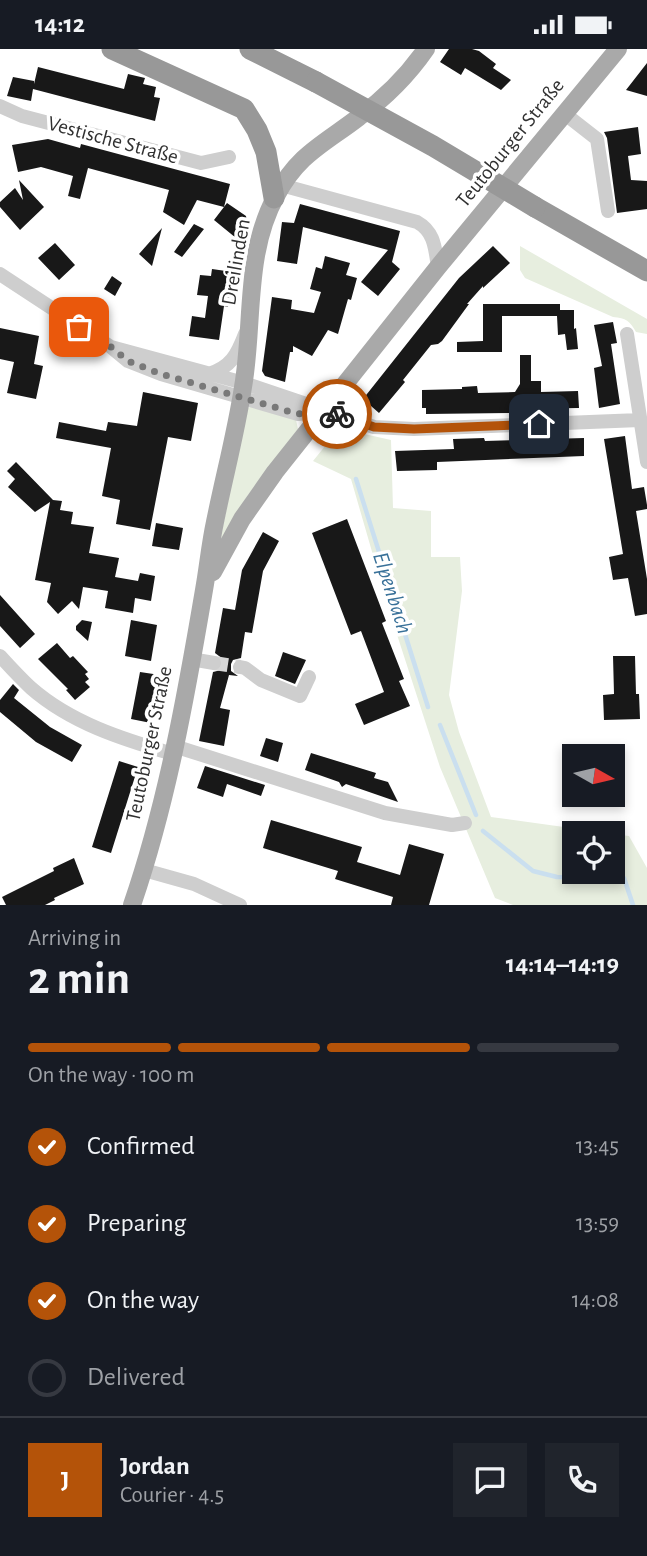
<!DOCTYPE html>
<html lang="en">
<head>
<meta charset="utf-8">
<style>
	body { margin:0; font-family:"Alegreya Sans",sans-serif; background:#20242c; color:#f1f3f6; height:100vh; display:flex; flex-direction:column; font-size:26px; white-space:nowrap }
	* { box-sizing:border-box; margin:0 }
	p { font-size:23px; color:#9ea1a6 }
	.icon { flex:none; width:38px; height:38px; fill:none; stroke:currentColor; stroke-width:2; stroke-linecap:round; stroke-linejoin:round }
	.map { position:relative; height:856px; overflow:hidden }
	.details { display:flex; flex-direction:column; background:#171b24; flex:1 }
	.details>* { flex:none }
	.needle { width:46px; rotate:98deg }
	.buttons { position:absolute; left:562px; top:695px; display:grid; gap:14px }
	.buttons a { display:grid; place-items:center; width:63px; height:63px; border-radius:0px; background:#171b24; box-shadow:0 4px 10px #0003; font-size:35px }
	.pin { position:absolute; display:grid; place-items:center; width:60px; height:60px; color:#fff; margin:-30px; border-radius:14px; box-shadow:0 4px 10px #0006 }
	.courier { position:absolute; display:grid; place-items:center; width:70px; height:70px; margin:-35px; border:5px solid #b45309; border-radius:50%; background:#fff; color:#222; box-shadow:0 2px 9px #0007 }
	.head em { font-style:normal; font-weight:700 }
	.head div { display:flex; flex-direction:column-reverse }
	.head { display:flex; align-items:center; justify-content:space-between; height:119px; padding:0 28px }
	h1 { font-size:46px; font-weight:700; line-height:52px }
	.bar { display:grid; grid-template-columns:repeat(4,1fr); gap:10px 7px; align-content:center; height:84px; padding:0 28px }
	.bar i { height:9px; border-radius:5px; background:#363941 }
	.bar .on { background:#b45309 }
	.bar p { grid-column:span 4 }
	.line { display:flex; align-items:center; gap:18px; padding:0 28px; border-top:2px solid #363941 }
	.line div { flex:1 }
	.round { display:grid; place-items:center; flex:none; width:74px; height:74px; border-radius:0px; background:#20242c }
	ol { padding:0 28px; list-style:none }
	li { display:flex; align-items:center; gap:21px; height:77px }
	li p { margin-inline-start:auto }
	li .icon { padding:7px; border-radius:50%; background:#b45309; color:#fff; stroke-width:4 }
	li:last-child { color:#9ea1a6 }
	li i { width:38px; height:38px; border:4px solid #363941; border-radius:50% }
	.status { display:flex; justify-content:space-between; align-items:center; height:49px; padding:0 35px; background:#171b24; direction:ltr }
	.status svg { height:19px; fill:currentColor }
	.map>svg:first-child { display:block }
</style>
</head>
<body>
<div class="status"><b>14:12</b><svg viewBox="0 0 49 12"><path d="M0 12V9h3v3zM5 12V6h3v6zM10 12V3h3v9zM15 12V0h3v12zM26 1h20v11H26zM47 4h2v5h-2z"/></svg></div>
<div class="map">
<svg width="647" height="856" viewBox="0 0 647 856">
	<rect width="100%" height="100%" fill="#fff"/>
	<path fill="#e7eedf" d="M520 197 647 270V285L636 283C630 272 626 269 613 268L525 229 520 221Z
		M253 357 296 371 298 380 248 446 220 492 247 359Z
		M342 380 391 391 393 459 431 462V508H460L462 542 449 646 459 683 491 768 607 784H574V822H612L613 785 629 787 647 819V856H513L495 849 440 718 388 558 351 430 313 412 338 381Z"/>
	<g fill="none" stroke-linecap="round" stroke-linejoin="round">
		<path stroke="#cadfef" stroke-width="4.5" d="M356 430 428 658
			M440 676 476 766
			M483 782 533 822 557 828 624 829 633 856"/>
	</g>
	<path fill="#181818" d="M449 0H472L479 2 496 15 493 19 511 31 501 41 465 19 461 26 440 13Z
		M647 14V47L626 41Z
		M38 18 124 40 128 25 145 29 143 35 156 38 154 48 160 49 155 72 33 40 31 52 7 47 13 28 34 32V35Z
		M638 78 641 105 628 107 631 131 647 132V160L617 164 607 89 604 83Z
		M48 90 80 99 81 95 230 135 224 158 197 151 184 176 163 163 169 141 88 119 80 150 68 147 73 127 41 118 18 123 12 96Z
		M19 131 44 158 20 181 0 158V153L15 139 23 151Z
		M227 154 246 167 247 174 236 189 214 171Z
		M300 155 400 182 392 213 400 220 378 247 361 233 388 201 303 178 297 215 277 212 282 173 294 174Z
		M194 175 204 180 182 208 174 203Z
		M162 179 152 217 139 205Z
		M55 194 75 216 59 231 38 209Z
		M493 197 510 214 483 239V237L467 255H469L442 292 438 295 431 296 403 331 405 333 379 364 363 350 459 229Z
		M325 207 350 214 346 226 357 229 351 251 348 250 338 285 328 281 312 307 293 297V303H290L285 333 265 327 262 322 272 248 292 251 291 260 314 264 321 243 310 240 316 218 322 220Z
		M212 220 233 223 228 258 224 257 219 291 189 287 192 267 205 269 208 247 197 246 200 226 211 227Z
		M112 227 122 234 115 247 104 240Z
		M483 255H560V261H574V280L576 279 578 300 567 301 565 285 558 286 557 267H502V303H457V293L483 292Z
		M613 273 617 294 611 295 620 355 599 359 594 319 602 317 594 276Z
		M0 279 39 287 34 315 43 317 36 350 7 344 14 313 0 310Z
		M520 306H531V332H541V343L578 342 579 359 509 360V364L426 365V359H422V341L462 340V338L477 337 478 344 515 343 520 335Z
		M143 343 198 354 191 392 168 388 150 481 116 475 120 451 102 447 111 399 56 389 59 373 106 382 108 373 137 377Z
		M625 387 632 440 644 438 647 456V460L636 462 647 530V565L635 567 628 529 613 531 609 508 623 505 604 390Z
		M484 389 485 392 584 389V407L437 413V421L397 422 395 402 454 400 453 390Z
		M16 413 53 451 62 452 60 461 73 463 71 475 94 478 89 504 119 509 115 528 138 532 140 524 155 527 151 552 135 549 133 564 105 559 108 542 83 538 79 560 72 552 58 565 47 553 51 534 35 531 50 453 35 463 8 438 15 430 7 422Z
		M347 470 386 572 382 574 404 630 399 632 410 657 364 676 355 655 384 643 361 582 351 586 312 484Z
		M156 474 183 479 179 501 152 497Z
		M263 483 279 492 263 522 252 584 245 583 241 609 233 611 231 615V622L238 627 229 626 220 659 230 661 224 697 199 692 213 623 221 621 223 616V610L215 604 223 559 235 561 242 521Z
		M0 546 35 585 20 599 0 577Z
		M82 571 92 573 88 592 76 581V577Z
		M131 571 157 576 151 612 125 607Z
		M57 594 70 609 73 607 88 623 85 625 89 630 85 633 90 638 75 651 66 641 68 640 38 610Z
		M283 603 306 611 295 635 275 627Z
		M613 607H635L636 645H639L640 670 604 671 603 646 614 645Z
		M140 623 160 626 151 674 131 670Z
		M13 635 19 641 14 649 50 678 82 696 72 713 36 693 0 663V651Z
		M266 689 283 694 278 713 260 707Z
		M311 704 376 724 374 729 388 733 398 753 346 735 342 738 339 733 305 721Z
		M119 712 138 718 111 804 92 798Z
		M205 717 265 736 261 747 227 735 223 748 197 739Z
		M271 771 362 798 357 813 400 826 409 795 444 805 429 856H391L393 848 335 830 338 822 263 799Z
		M74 809 84 835 54 849 55 851 45 856H6L2 848 54 822 53 819Z"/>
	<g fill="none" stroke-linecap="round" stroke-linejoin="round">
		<path stroke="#d6d6d6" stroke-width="14" stroke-dasharray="14 7" stroke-linecap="butt" d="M214 614 240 618"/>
		<path stroke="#cecece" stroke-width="14" d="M0 57 22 67 201 114 229 108
			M565 65 597 90 608 162
			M281 136 417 173C435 183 435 200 438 218
			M0 225 111 298 128 312 161 325 298 365 322 362
			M627 285 647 413
			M111 298 244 334 374 378 414 380 640 371
			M209 325C231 318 237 306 245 285
			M0 607C10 618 20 629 31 639 71 674 122 690 173 705
			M191 610 214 614
			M240 618 245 619 261 631 300 647 309 628
			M174 697 385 764 452 776 465 774
			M144 821 194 835 240 856"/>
		<path stroke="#a9a9a9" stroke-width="18" d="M213 523 242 470 275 423 438 218 618 0
			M132 856C167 754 186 647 204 541 208 519 210 496 215 473 224 428 236 384 243 338 254 276 244 205 276 147 298 105 324 95 359 68 385 49 408 26 426 0"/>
		<path stroke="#989898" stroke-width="21" d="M112 0 244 60 257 81 266 103 274 149
			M250 0 316 33
			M535 158 647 222"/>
		<path stroke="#989898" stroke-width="21" d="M316 33 433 97 535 158"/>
	</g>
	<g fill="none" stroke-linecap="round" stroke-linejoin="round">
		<path stroke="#797979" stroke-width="7" stroke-dasharray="0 12.6" d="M79 278 111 298 128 312 161 325 298 365 323 362 337 365"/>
		<path stroke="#b45309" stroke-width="9" d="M337 365 374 378 414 380 539 375"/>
	</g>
	<g text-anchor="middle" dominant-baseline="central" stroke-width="7" stroke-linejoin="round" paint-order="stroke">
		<g font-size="21" fill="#313131" stroke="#fff">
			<text transform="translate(113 91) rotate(15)">Vestische Straße</text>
			<text transform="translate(510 94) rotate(-51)">Teutoburger Straße</text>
			<text transform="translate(236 213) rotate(-80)">Dreilinden</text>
			<text transform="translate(149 695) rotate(-78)">Teutoburger Straße</text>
		</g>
		<g font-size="23" font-style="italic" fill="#397199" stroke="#fff">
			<text transform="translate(392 544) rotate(72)">Elpenbach</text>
		</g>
	</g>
</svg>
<div class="buttons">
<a><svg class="needle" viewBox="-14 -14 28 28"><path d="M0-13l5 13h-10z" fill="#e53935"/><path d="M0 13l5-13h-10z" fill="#9ea1a6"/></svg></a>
<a><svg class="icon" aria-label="locate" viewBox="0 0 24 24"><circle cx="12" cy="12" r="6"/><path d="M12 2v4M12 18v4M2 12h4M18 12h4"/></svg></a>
</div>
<div class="pin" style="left:79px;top:278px;background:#ea580c"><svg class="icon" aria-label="bag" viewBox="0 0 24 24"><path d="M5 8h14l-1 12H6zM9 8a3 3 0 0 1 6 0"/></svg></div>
<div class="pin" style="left:539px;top:375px;background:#1f2937"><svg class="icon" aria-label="home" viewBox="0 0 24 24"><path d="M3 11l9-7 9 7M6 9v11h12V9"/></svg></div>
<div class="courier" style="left:337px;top:365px"><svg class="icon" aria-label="bike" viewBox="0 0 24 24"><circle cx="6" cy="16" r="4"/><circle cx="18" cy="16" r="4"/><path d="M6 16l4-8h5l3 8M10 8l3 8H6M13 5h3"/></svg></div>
</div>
<section class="details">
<div class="head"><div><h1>2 min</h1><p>Arriving in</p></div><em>14:14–14:19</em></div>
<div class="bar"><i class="on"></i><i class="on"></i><i class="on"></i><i></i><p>On the way · 100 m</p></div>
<ol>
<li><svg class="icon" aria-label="check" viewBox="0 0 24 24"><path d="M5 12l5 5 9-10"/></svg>Confirmed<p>13:45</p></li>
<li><svg class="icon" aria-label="check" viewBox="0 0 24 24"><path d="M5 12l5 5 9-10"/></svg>Preparing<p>13:59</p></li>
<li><svg class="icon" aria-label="check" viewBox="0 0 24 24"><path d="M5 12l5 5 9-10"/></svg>On the way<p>14:08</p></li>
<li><i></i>Delivered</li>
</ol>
<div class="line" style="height:126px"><b class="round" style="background:#b45309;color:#fff">J</b><div><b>Jordan</b><p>Courier · 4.5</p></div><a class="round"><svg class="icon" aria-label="chat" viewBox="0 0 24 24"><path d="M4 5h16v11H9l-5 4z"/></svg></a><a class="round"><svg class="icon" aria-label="phone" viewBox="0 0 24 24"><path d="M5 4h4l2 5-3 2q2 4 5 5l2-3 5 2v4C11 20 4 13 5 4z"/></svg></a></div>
</section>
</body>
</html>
